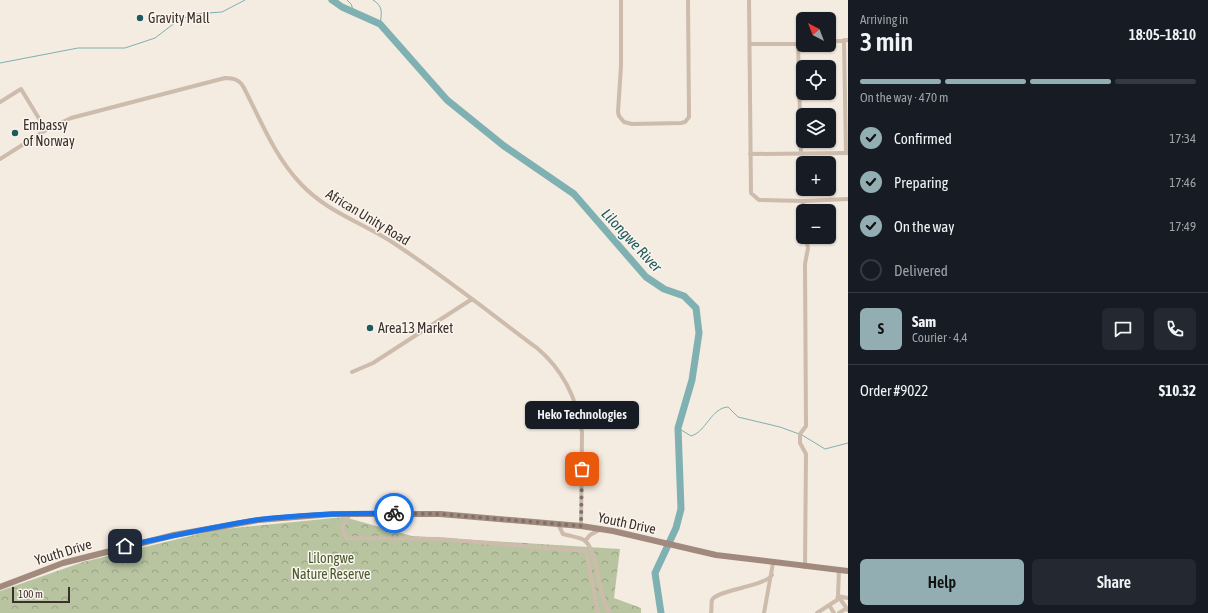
<!DOCTYPE html>
<html lang="en">
<head>
<meta charset="utf-8">
<style>
	body { margin:0; font-family:"Asap Condensed",sans-serif; background:#242831; color:#f1f3f6; height:100vh; display:flex; flex-direction:column; font-size:15px; white-space:nowrap }
	* { box-sizing:border-box; margin:0 }
	p { font-size:13px; color:#9ea1a6 }
	.icon { flex:none; width:22px; height:22px; fill:none; stroke:currentColor; stroke-width:2; stroke-linecap:round; stroke-linejoin:round }
	.map { position:relative; flex:1; overflow:hidden }
	.details { display:flex; flex-direction:column; background:#171b24; width:360px }
	.details>* { flex:none }
	.needle { width:26px; rotate:318deg }
	.buttons { position:absolute; left:796px; top:12px; display:grid; gap:8px }
	.buttons a { display:grid; place-items:center; width:40px; height:40px; border-radius:6px; background:#171b24; box-shadow:0 1px 3px #0004; font-size:20px }
	.scale { position:absolute; left:12px; bottom:10px; width:58px; box-sizing:border-box; padding-left:4px; border:2px solid #3b302b; border-top:0; font-size:11px; line-height:14px; white-space:nowrap; color:#3b302b; -webkit-text-stroke:3px #fbf5ee; paint-order:stroke }
	.pin { position:absolute; display:grid; place-items:center; width:34px; height:34px; color:#fff; margin:-17px; border-radius:8px; box-shadow:0 2px 6px #0006 }
	.courier { position:absolute; display:grid; place-items:center; width:40px; height:40px; margin:-20px; border:3px solid #1a73e8; border-radius:50%; background:#fff; color:#222; box-shadow:0 1px 5px #0007 }
	.bubble { position:absolute; height:28px; border-radius:6px; background:#171b24; box-shadow:0 1px 3px #0004; font-size:13px; font-weight:600; line-height:28px; text-align:center }
	.overview em { font-style:normal; font-weight:600 }
	.overview div { display:flex; flex-direction:column-reverse }
	.overview { display:flex; align-items:center; justify-content:space-between; height:68px; padding:0 12px }
	h1 { font-size:26px; font-weight:600; line-height:30px }
	.bar { display:grid; grid-template-columns:repeat(4,1fr); gap:6px 4px; align-content:center; height:48px; padding:0 12px }
	.bar i { height:5px; border-radius:3px; background:#363941 }
	.bar .current { background:#92aeb2 }
	.bar p { grid-column:span 4 }
	.line { display:flex; align-items:center; gap:10px; padding:0 12px; border-top:1px solid #363941 }
	.line div { flex:1 }
	.round { display:grid; place-items:center; flex:none; width:42px; height:42px; border-radius:6px; background:#242831 }
	ol { padding:0 12px; list-style:none }
	li { display:flex; align-items:center; gap:12px; height:44px }
	li p { margin-inline-start:auto }
	li .icon { padding:4px; border-radius:50%; background:#92aeb2; color:#111; stroke-width:4 }
	li:last-child { color:#9ea1a6 }
	li i { width:22px; height:22px; border:2px solid #363941; border-radius:50% }
	.cta { display:flex; gap:8px; margin-top:auto; padding:8px 12px }
	.cta a { flex:1; height:46px; border-radius:6px; background:#92aeb2; color:#111; font-size:16px; font-weight:600; line-height:46px; text-align:center }
	.cta a+a { background:#242831; color:#f1f3f6 }
	main { display:flex; flex:1; min-height:0 }
	.map>svg:first-child { display:block }
</style>
</head>
<body>
<main>
<div class="map">
<svg width="848" height="613" viewBox="0 0 848 613">
	<defs>
		<pattern id="forest-crowns" width="20" height="18" patternUnits="userSpaceOnUse"><rect width="20" height="18" fill="#b8c4a0"/><path d="M2 6a3 3 0 1 1 6 0M12 15a3 3 0 1 1 6 0" fill="none" stroke="#97a083"/></pattern>
	</defs>
	<rect width="100%" height="100%" fill="#f4ebe1"/>
	<path fill="url(#forest-crowns)" d="M344 517 412 536 620 549 614 598 641 608V613H0V591L83 562 215 530Z"/>
	<g fill="none" stroke-linecap="round" stroke-linejoin="round">
		<path stroke="#7fb0b2" stroke-width="1" d="M347 0 351 4 354 12
			M373 0C383 6 382 12 380 24
			M0 63 78 48H125L155 38 176 22 193 14 222 12 245 0
			M678 428 691 436C706 432 711 408 728 407L738 417 780 427 799 434
			M802 435 825 449 848 443"/>
		<path stroke="#7fb0b2" stroke-width="7" d="M332 0 342 7 380 24 447 100 504 146 574 194 646 277 664 289 684 296 696 308 699 333 692 380 678 428 681 509 676 528 655 573 661 613"/>
		<path stroke="#cdbbac" stroke-width="4" d="M621 0V66L618 112 619 116 624 122 632 124 681 123 685 122 689 117 688 0
			M749 0 751 193 759 200 803 201 848 199
			M844 40 846 153
			M829 42 848 40
			M750 44H803
			M798 44 801 154
			M0 102 21 89 46 130
			M750 154 848 153
			M0 159 46 130 71 118 225 78C234 78 240 80 244 88 261 121 275 157 301 184 327 212 363 223 395 244 444 276 490 313 537 348 562 369 577 399 582 432L581 526
			M803 201 804 211
			M352 372 373 363 472 299
			M350 514 342 527 346 538 439 539 586 551 598 613
			M558 524 563 534C570 536 578 537 584 540 598 549 598 598 610 613
			M585 541 590 535 601 529
			M805 567 806 454 800 443V434L806 426 805 264 808 248 806 237
			M839 570 838 596 848 610
			M829 605 834 613
			M711 613C712 610 711 603 712 600 716 590 764 587 772 575
			M764 613 773 563
			M817 613 837 600 838 596 848 598
			M839 613 847 608"/>
		<path stroke="#a18a7d" stroke-width="6" d="M0 587 63 563 174 535 258 520 332 514H440L581 526 613 531 716 555 848 571"/>
	</g>
	<g fill="none" stroke-linecap="round" stroke-linejoin="round">
		<path stroke="#7c716b" stroke-width="4" stroke-dasharray="0 7.2" d="M394 513 440 514 581 526 582 469"/>
		<path stroke="#1a73e8" stroke-width="5" d="M125 546C168 537 212 527 256 520 302 514 348 513 394 513"/>
	</g>
	<g fill="#1f5a5e" stroke="#fbf5ee" stroke-width="1.5">
		<circle cx="140" cy="18" r="4"/>
		<circle cx="15" cy="133" r="4"/>
		<circle cx="370" cy="328" r="4"/>
	</g>
	<g text-anchor="middle" dominant-baseline="central" stroke-width="3" stroke-linejoin="round" paint-order="stroke">
		<g font-size="14" fill="#3b302b" stroke="#fbf5ee" text-anchor="start">
			<text x="148" y="18">Gravity Mall</text>
			<text x="23" y="125">Embassy<tspan x="23" dy="16">of Norway</tspan></text>
			<text x="378" y="328">Area13 Market</text>
		</g>
		<g font-size="14" fill="#3b302b" stroke="#fbf5ee">
			<text transform="translate(368 217) rotate(31)">African Unity Road</text>
			<text transform="translate(627 523) rotate(12)">Youth Drive</text>
			<text transform="translate(63 552) rotate(-17)">Youth Drive</text>
		</g>
		<g font-size="14" fill="#4a5a2e" stroke="#fbf5ee">
			<text x="331" y="558">Lilongwe<tspan x="331" dy="16">Nature Reserve</tspan></text>
		</g>
		<g font-size="15" font-style="italic" fill="#1f5a5e" stroke="#fbf5ee">
			<text transform="translate(632 240) rotate(47)">Lilongwe River</text>
		</g>
	</g>
</svg>
<div class="buttons">
<a><svg class="needle" viewBox="-14 -14 28 28"><path d="M0-13l5 13h-10z" fill="#e53935"/><path d="M0 13l5-13h-10z" fill="#9ea1a6"/></svg></a>
<a><svg class="icon" aria-label="locate" viewBox="0 0 24 24"><circle cx="12" cy="12" r="6"/><path d="M12 2v4M12 18v4M2 12h4M18 12h4"/></svg></a>
<a><svg class="icon" aria-label="layers" viewBox="0 0 24 24"><path d="M12 4l9 5-9 5-9-5zM3 14l9 5 9-5"/></svg></a>
<a>+</a>
<a>−</a>
</div>
<div class="scale">100 m</div>
<div class="pin" style="left:582px;top:469px;background:#ea580c"><svg class="icon" aria-label="bag" viewBox="0 0 24 24"><path d="M5 8h14l-1 12H6zM9 8a3 3 0 0 1 6 0"/></svg></div>
<div class="pin" style="left:125px;top:546px;background:#1f2937"><svg class="icon" aria-label="home" viewBox="0 0 24 24"><path d="M3 11l9-7 9 7M6 9v11h12V9"/></svg></div>
<div class="courier" style="left:394px;top:513px"><svg class="icon" aria-label="bike" viewBox="0 0 24 24"><circle cx="6" cy="16" r="4"/><circle cx="18" cy="16" r="4"/><path d="M6 16l4-8h5l3 8M10 8l3 8H6M13 5h3"/></svg></div>
<div class="bubble" style="left:525px;top:401px;width:114px">Heko Technologies</div>
</div>
<section class="details">
<div class="overview"><div><h1>3 min</h1><p>Arriving in</p></div><em>18:05–18:10</em></div>
<div class="bar"><i class="current"></i><i class="current"></i><i class="current"></i><i></i><p>On the way · 470 m</p></div>
<ol>
<li><svg class="icon" aria-label="check" viewBox="0 0 24 24"><path d="M5 12l5 5 9-10"/></svg>Confirmed<p>17:34</p></li>
<li><svg class="icon" aria-label="check" viewBox="0 0 24 24"><path d="M5 12l5 5 9-10"/></svg>Preparing<p>17:46</p></li>
<li><svg class="icon" aria-label="check" viewBox="0 0 24 24"><path d="M5 12l5 5 9-10"/></svg>On the way<p>17:49</p></li>
<li><i></i>Delivered</li>
</ol>
<div class="line" style="height:72px"><b class="round" style="background:#92aeb2;color:#111">S</b><div><b>Sam</b><p>Courier · 4.4</p></div><a class="round"><svg class="icon" aria-label="chat" viewBox="0 0 24 24"><path d="M4 5h16v11H9l-5 4z"/></svg></a><a class="round"><svg class="icon" aria-label="phone" viewBox="0 0 24 24"><path d="M5 4h4l2 5-3 2q2 4 5 5l2-3 5 2v4C11 20 4 13 5 4z"/></svg></a></div>
<div class="line" style="height:52px"><div>Order #9022</div><b>$10.32</b></div>
<div class="cta"><a>Help</a><a>Share</a></div>
</section>
</main>
</body>
</html>
